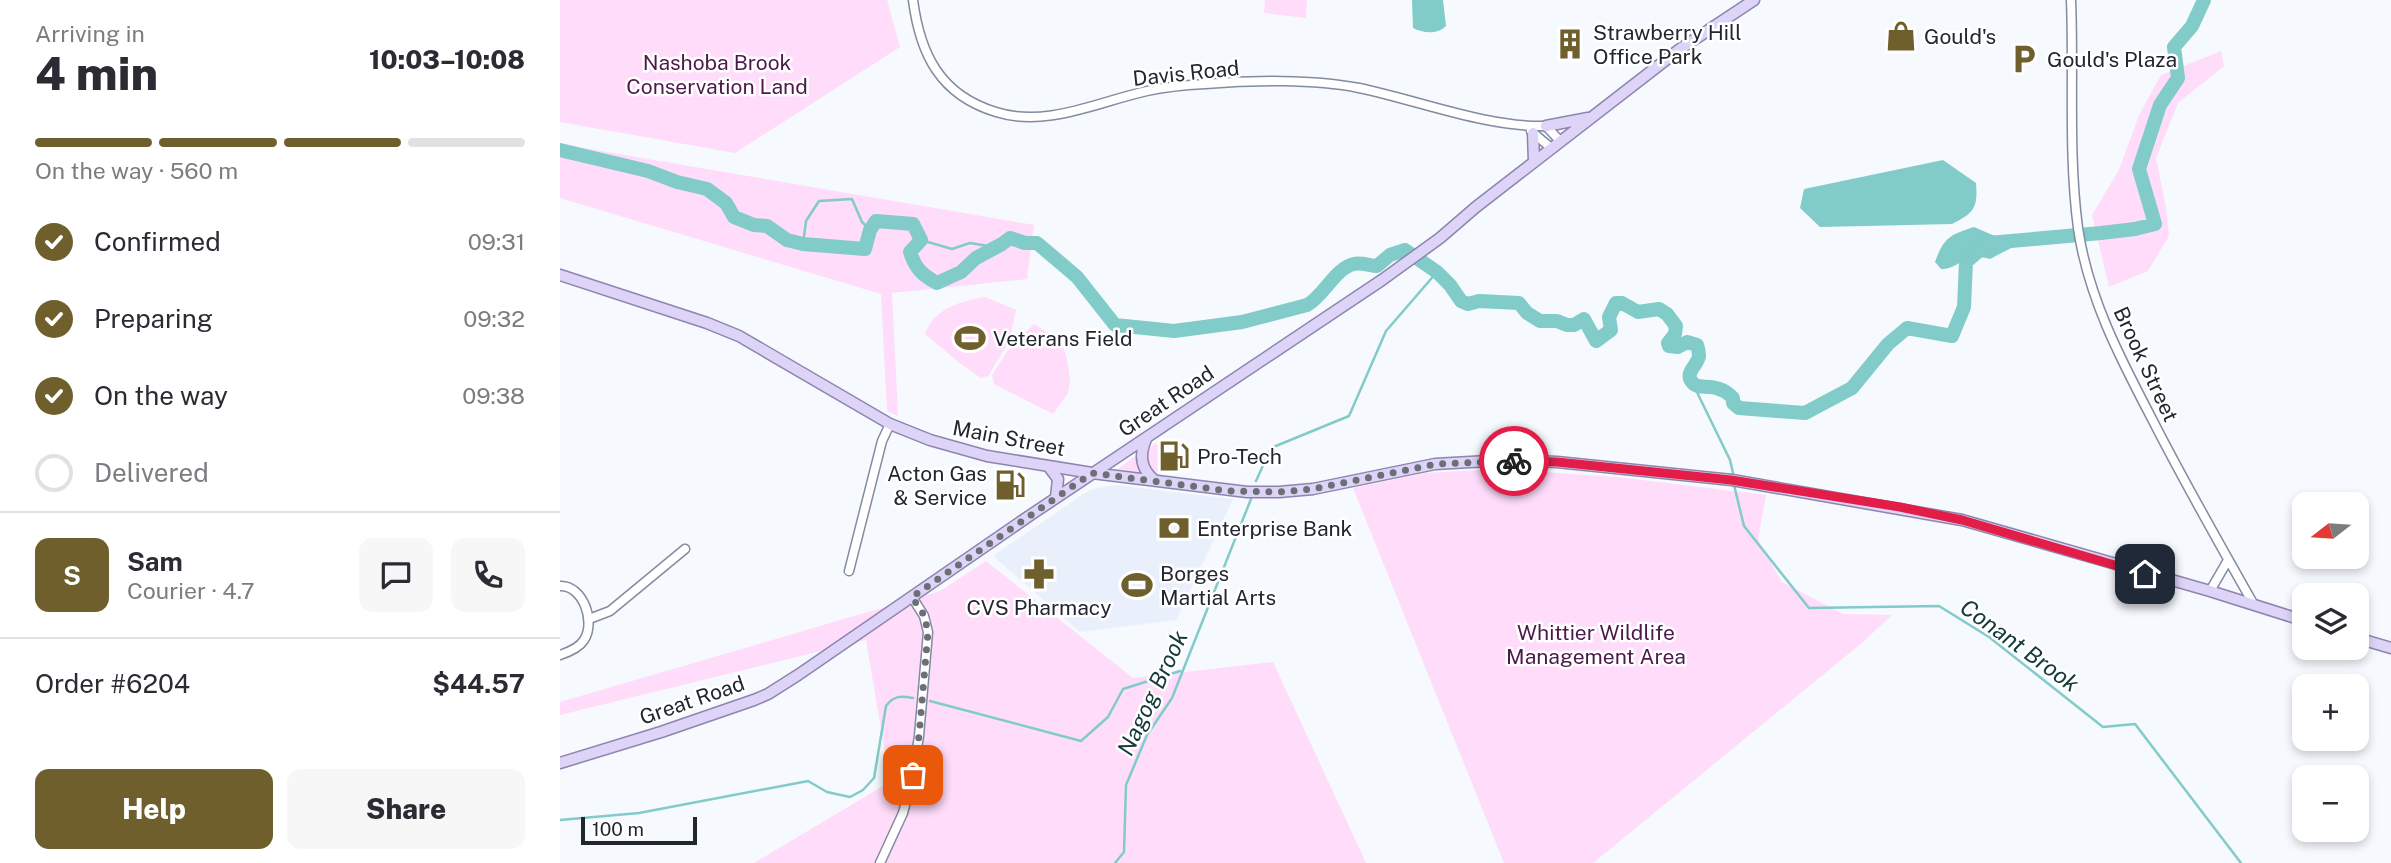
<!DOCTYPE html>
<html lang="en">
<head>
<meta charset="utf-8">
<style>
	body { margin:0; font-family:"Public Sans",sans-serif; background:#f7f7f7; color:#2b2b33; height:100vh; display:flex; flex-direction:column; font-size:26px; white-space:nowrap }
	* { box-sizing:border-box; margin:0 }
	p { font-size:23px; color:#7c7c81 }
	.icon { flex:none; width:38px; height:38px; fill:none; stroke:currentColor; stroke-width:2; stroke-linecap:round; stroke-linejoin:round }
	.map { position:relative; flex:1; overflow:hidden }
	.side { display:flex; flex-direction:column; background:#fff; width:560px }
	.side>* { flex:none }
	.needle { width:46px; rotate:253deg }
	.buttons { position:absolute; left:1732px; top:492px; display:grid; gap:14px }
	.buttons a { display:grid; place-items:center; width:77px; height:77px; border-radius:14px; background:#fff; box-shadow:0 4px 10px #0003; font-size:35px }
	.scale { position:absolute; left:21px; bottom:18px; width:116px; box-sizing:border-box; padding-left:7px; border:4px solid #22262e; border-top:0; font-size:19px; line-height:24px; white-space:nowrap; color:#22262e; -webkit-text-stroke:5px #fff; paint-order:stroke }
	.pin { position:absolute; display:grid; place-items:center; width:60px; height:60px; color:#fff; margin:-30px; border-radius:14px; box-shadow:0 4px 10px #0006 }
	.courier { position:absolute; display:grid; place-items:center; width:70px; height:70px; margin:-35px; border:5px solid #e11d48; border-radius:50%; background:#fff; color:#222; box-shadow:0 2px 9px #0007 }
	.summary em { font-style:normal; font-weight:800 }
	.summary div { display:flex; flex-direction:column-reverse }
	.summary { display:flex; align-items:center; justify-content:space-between; height:119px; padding:0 35px }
	h1 { font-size:46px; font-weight:800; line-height:52px }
	.bar { display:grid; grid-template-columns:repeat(4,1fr); gap:10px 7px; align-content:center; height:84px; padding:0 35px }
	.bar i { height:9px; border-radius:5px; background:#e1e1e2 }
	.bar .selected { background:#6e5f2c }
	.bar p { grid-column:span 4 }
	.line { display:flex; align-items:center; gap:18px; padding:0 35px; border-top:2px solid #e1e1e2 }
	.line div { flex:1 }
	.round { display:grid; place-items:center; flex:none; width:74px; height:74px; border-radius:14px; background:#f7f7f7 }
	ol { padding:0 35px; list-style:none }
	li { display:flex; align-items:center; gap:21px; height:77px }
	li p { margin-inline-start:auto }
	li .icon { padding:7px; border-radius:50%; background:#6e5f2c; color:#fff; stroke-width:4 }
	li:last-child { color:#7c7c81 }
	li i { width:38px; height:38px; border:4px solid #e1e1e2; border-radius:50% }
	.cta { display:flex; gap:14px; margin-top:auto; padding:14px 35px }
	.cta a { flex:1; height:80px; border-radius:14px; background:#6e5f2c; color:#fff; font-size:28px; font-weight:800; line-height:80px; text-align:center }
	.cta a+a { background:#f7f7f7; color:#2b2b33 }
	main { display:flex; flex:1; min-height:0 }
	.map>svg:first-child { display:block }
</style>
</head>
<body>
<main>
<section class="side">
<div class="summary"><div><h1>4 min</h1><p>Arriving in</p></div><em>10:03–10:08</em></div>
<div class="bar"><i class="selected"></i><i class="selected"></i><i class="selected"></i><i></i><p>On the way · 560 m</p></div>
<ol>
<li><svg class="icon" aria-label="check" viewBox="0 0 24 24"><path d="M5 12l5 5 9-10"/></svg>Confirmed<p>09:31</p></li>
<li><svg class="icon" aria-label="check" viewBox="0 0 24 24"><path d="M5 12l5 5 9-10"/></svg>Preparing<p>09:32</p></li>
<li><svg class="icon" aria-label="check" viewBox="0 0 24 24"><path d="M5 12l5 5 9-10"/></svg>On the way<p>09:38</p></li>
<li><i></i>Delivered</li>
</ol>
<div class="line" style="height:126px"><b class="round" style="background:#6e5f2c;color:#fff">S</b><div><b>Sam</b><p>Courier · 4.7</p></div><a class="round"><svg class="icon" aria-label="chat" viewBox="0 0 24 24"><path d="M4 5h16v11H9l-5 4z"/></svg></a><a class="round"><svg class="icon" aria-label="phone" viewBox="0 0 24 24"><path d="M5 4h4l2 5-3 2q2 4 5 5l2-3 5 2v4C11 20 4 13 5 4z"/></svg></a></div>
<div class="line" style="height:91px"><div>Order #6204</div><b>$44.57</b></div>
<div class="cta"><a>Help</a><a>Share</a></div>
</section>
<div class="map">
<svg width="1831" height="863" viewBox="0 0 1831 863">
	<rect width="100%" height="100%" fill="#f6f9fd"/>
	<path fill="#e9f0fb" d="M556 485 673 499 616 620 520 632 433 556 522 495 533 489Z"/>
	<path fill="#fedcfa" d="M0 0H327L340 47 175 153 0 122Z
		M705 0H747L746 18 704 13Z
		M1661 51 1664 66 1618 103 1596 158 1606 207 1609 236 1588 271 1549 287 1532 215 1559 170 1579 115 1601 75Z
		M0 144 474 225 467 279 332 293 338 416 327 411 321 294 0 198Z
		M425 297 456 310 449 342 428 376 421 378 401 364 365 334C373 309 401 301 425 297Z
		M474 324 501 341 507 359 510 379 508 393 493 414 434 384 432 375 448 350Z
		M595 443C604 448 606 463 602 474L594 472 586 459 587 451Z
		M578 454 577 461 583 473 558 469Z
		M938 469 1057 477 1206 495 1198 540 1222 582 1283 614 1332 615 1303 642 1033 863H944L793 488 866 473Z
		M426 561 573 678 713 662 806 863H194L330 782 306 640 0 715V702L380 591Z"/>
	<path fill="#81cbc9" d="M852 0H883L886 26C877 35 863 33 853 28Z
		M1383 160 1416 183C1418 208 1414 213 1392 224L1260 227 1240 208 1244 189Z
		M1414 227 1451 243 1453 247 1430 259C1402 251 1401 269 1381 269L1375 262C1384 237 1390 235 1414 227Z"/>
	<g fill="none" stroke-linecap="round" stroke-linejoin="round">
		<path stroke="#81cbc9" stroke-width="2.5" d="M361 240 392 249 410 243 434 247
			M243 244 246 221 259 201 292 199 302 222 310 230
			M1133 384 1170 460 1173 473
			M696 481 711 448 789 416 826 331 877 272
			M1174 485 1184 526 1249 608 1379 606 1429 637 1543 727 1575 724 1681 863
			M370 701 521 741 548 717 563 689 620 671
			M0 820 79 813 248 781 267 792 290 797 303 790 314 778 326 706C334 695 341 696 353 698
			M555 863 564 852 566 785 587 735 612 698 691 499"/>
		<path stroke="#81cbc9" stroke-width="14" d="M0 150 88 171 117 182 147 189 166 203 174 217 194 225 207 226 227 240 243 244 305 249 310 230 316 221 353 224 361 240 350 252C355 268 362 275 377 283L401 272 416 258 442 244 450 238 465 243H477L517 277 555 325 614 331 682 322 747 305C764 296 775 268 794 264 801 262 811 266 817 266L830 255 845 250 877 272 890 285 901 301 908 304 919 301 959 303 967 313 980 321H997L1007 325H1014L1024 319 1036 341 1051 330 1049 317 1056 303H1062L1078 312 1099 309 1107 314 1116 326 1115 334 1108 343 1109 346 1118 347 1127 342 1137 345C1138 347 1139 354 1139 356 1138 365 1124 373 1132 382 1139 392 1156 380 1173 398V403L1179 408 1245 413 1292 388 1328 344 1347 328 1392 336 1404 307 1406 262 1428 243 1541 233 1575 229 1595 224 1579 169 1600 105 1618 78 1614 47 1632 26 1644 0"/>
		<g stroke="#818ca0" stroke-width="11">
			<path id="minor" d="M353 0C360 54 380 95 436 112 486 128 537 102 587 91 605 87 626 85 645 84 691 80 754 79 799 88 857 100 928 128 986 126L1000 141
				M1511 0C1514 75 1508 153 1518 228 1528 297 1560 358 1592 419 1624 482 1659 543 1694 605
				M971 131 991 148
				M289 571 322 441 330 424
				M0 586C23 585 36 622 24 640 19 648 9 652 0 655
				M1650 591 1668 560
				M29 619 50 611 125 549
				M320 863 343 813 353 775 359 736 368 632 364 616 352 597"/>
		</g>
		<g stroke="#8d85ae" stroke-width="13">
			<path id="major" d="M986 126 1028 118
				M973 133 974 162
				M0 275 147 323 179 336 330 424 370 440 427 456 532 473 687 492H719L753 489 875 464 946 460 997 462 1172 480 1402 520 1650 591 1745 621
				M587 437C579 454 580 468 594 480
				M489 467 498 479 496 497
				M1797 638 1831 648
				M0 763 101 732 194 700 208 694 238 675 472 514 822 280 880 238 916 207 1120 49 1194 0"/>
		</g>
		<use href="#minor" stroke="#fff" stroke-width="8"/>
		<use href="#major" stroke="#ddd4f8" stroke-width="10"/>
	</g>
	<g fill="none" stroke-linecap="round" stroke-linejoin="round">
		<path stroke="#6c7076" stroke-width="7" stroke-dasharray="0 12.6" d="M353 775 359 736 368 632 364 615 352 597 532 473 669 491 719 492 753 489 876 464 954 461"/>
		<path stroke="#e11d48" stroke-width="9" d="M954 461 997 462 1171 480 1340 507 1402 520 1585 574"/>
	</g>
	<defs>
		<g id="shop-bare" transform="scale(2.415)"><path d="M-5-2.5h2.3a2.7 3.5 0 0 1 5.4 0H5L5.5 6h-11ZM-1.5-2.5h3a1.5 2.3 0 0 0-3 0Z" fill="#6e5f2c" stroke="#fff" stroke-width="2.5" paint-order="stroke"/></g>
		<g id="building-bare" transform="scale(2.415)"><path d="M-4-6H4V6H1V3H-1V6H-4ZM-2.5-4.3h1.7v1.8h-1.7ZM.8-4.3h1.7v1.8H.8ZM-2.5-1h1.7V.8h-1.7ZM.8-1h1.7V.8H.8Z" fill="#6e5f2c" stroke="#fff" stroke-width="2.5" paint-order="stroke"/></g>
		<g id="parking-bare" transform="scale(2.415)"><path d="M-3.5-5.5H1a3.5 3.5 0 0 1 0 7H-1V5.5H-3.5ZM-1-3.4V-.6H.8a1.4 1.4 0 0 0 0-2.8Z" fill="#6e5f2c" stroke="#fff" stroke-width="2.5" paint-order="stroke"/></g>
		<g id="stadium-bare" transform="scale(2.415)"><path d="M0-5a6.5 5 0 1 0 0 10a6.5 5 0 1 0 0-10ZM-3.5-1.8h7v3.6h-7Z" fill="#6e5f2c" stroke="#fff" stroke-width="2.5" paint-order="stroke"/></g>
		<g id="fuel-bare" transform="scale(2.415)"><path d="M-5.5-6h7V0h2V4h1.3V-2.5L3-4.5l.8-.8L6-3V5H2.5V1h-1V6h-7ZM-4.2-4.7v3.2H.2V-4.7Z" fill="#6e5f2c" stroke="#fff" stroke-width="2.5" paint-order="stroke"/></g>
		<g id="bank-bare" transform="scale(2.415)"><path d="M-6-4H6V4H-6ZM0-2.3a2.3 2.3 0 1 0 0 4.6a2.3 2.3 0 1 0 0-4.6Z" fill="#6e5f2c" stroke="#fff" stroke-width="2.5" paint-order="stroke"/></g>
		<g id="pharmacy-bare" transform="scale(2.415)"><path d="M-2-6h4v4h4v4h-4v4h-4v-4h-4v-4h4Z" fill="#6e5f2c" stroke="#fff" stroke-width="2.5" paint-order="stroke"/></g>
	</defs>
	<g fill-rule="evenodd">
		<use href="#shop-bare" x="1341" y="36"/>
		<use href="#building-bare" x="1010" y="44"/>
		<use href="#parking-bare" x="1464" y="59"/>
		<use href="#stadium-bare" x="410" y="338"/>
		<use href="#fuel-bare" x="614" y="456"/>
		<use href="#fuel-bare" x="450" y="485"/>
		<use href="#bank-bare" x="614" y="528"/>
		<use href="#pharmacy-bare" x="479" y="574"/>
		<use href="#stadium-bare" x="577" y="585"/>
	</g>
	<g text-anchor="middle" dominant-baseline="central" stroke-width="5" stroke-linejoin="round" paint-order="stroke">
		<g font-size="21" fill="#22262e" stroke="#fff" text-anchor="start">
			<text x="1033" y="32">Strawberry Hill<tspan x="1033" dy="24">Office Park</tspan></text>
			<text x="1364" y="36">Gould's</text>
			<text x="1487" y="59">Gould's Plaza</text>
			<text x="433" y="338">Veterans Field</text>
			<text x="637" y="456">Pro-Tech</text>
			<text x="427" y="473" text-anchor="end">Acton Gas<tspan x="427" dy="24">&amp; Service</tspan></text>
			<text x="637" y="528">Enterprise Bank</text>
			<text x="600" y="573">Borges<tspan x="600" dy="24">Martial Arts</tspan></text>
			<text x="479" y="607" text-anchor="middle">CVS Pharmacy</text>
		</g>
		<g font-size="21" fill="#4d194b" stroke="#fff">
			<text x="157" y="62">Nashoba Brook<tspan x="157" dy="24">Conservation Land</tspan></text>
			<text x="1036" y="632">Whittier Wildlife<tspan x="1036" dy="24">Management Area</tspan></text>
		</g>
		<g font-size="21" fill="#22262e" stroke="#fff">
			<text transform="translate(626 73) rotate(-6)">Davis Road</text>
			<text transform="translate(1586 364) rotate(65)">Brook Street</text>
			<text transform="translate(606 401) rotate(-34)">Great Road</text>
			<text transform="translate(449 438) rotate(11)">Main Street</text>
			<text transform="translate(132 700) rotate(-19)">Great Road</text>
		</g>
		<g font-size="23" font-style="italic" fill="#143938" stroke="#fff">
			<text transform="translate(1460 645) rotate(36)">Conant Brook</text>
			<text transform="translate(592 693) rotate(-65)">Nagog Brook</text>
		</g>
	</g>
</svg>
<div class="buttons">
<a><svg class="needle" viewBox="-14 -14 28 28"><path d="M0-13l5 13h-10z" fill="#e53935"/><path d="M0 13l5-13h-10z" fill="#7c7c81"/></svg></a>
<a><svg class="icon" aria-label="layers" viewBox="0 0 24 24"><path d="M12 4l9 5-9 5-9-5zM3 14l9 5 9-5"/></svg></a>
<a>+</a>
<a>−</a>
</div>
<div class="scale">100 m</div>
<div class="pin" style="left:353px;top:775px;background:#ea580c"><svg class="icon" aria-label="bag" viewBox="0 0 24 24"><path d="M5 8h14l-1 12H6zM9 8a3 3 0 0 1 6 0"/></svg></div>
<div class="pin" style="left:1585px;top:574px;background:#1f2937"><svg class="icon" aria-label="home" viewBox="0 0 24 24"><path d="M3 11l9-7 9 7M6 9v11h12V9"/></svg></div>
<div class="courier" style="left:954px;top:461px"><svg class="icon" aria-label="bike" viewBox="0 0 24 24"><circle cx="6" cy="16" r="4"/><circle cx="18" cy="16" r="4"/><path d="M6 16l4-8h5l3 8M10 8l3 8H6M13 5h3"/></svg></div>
</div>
</main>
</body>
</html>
